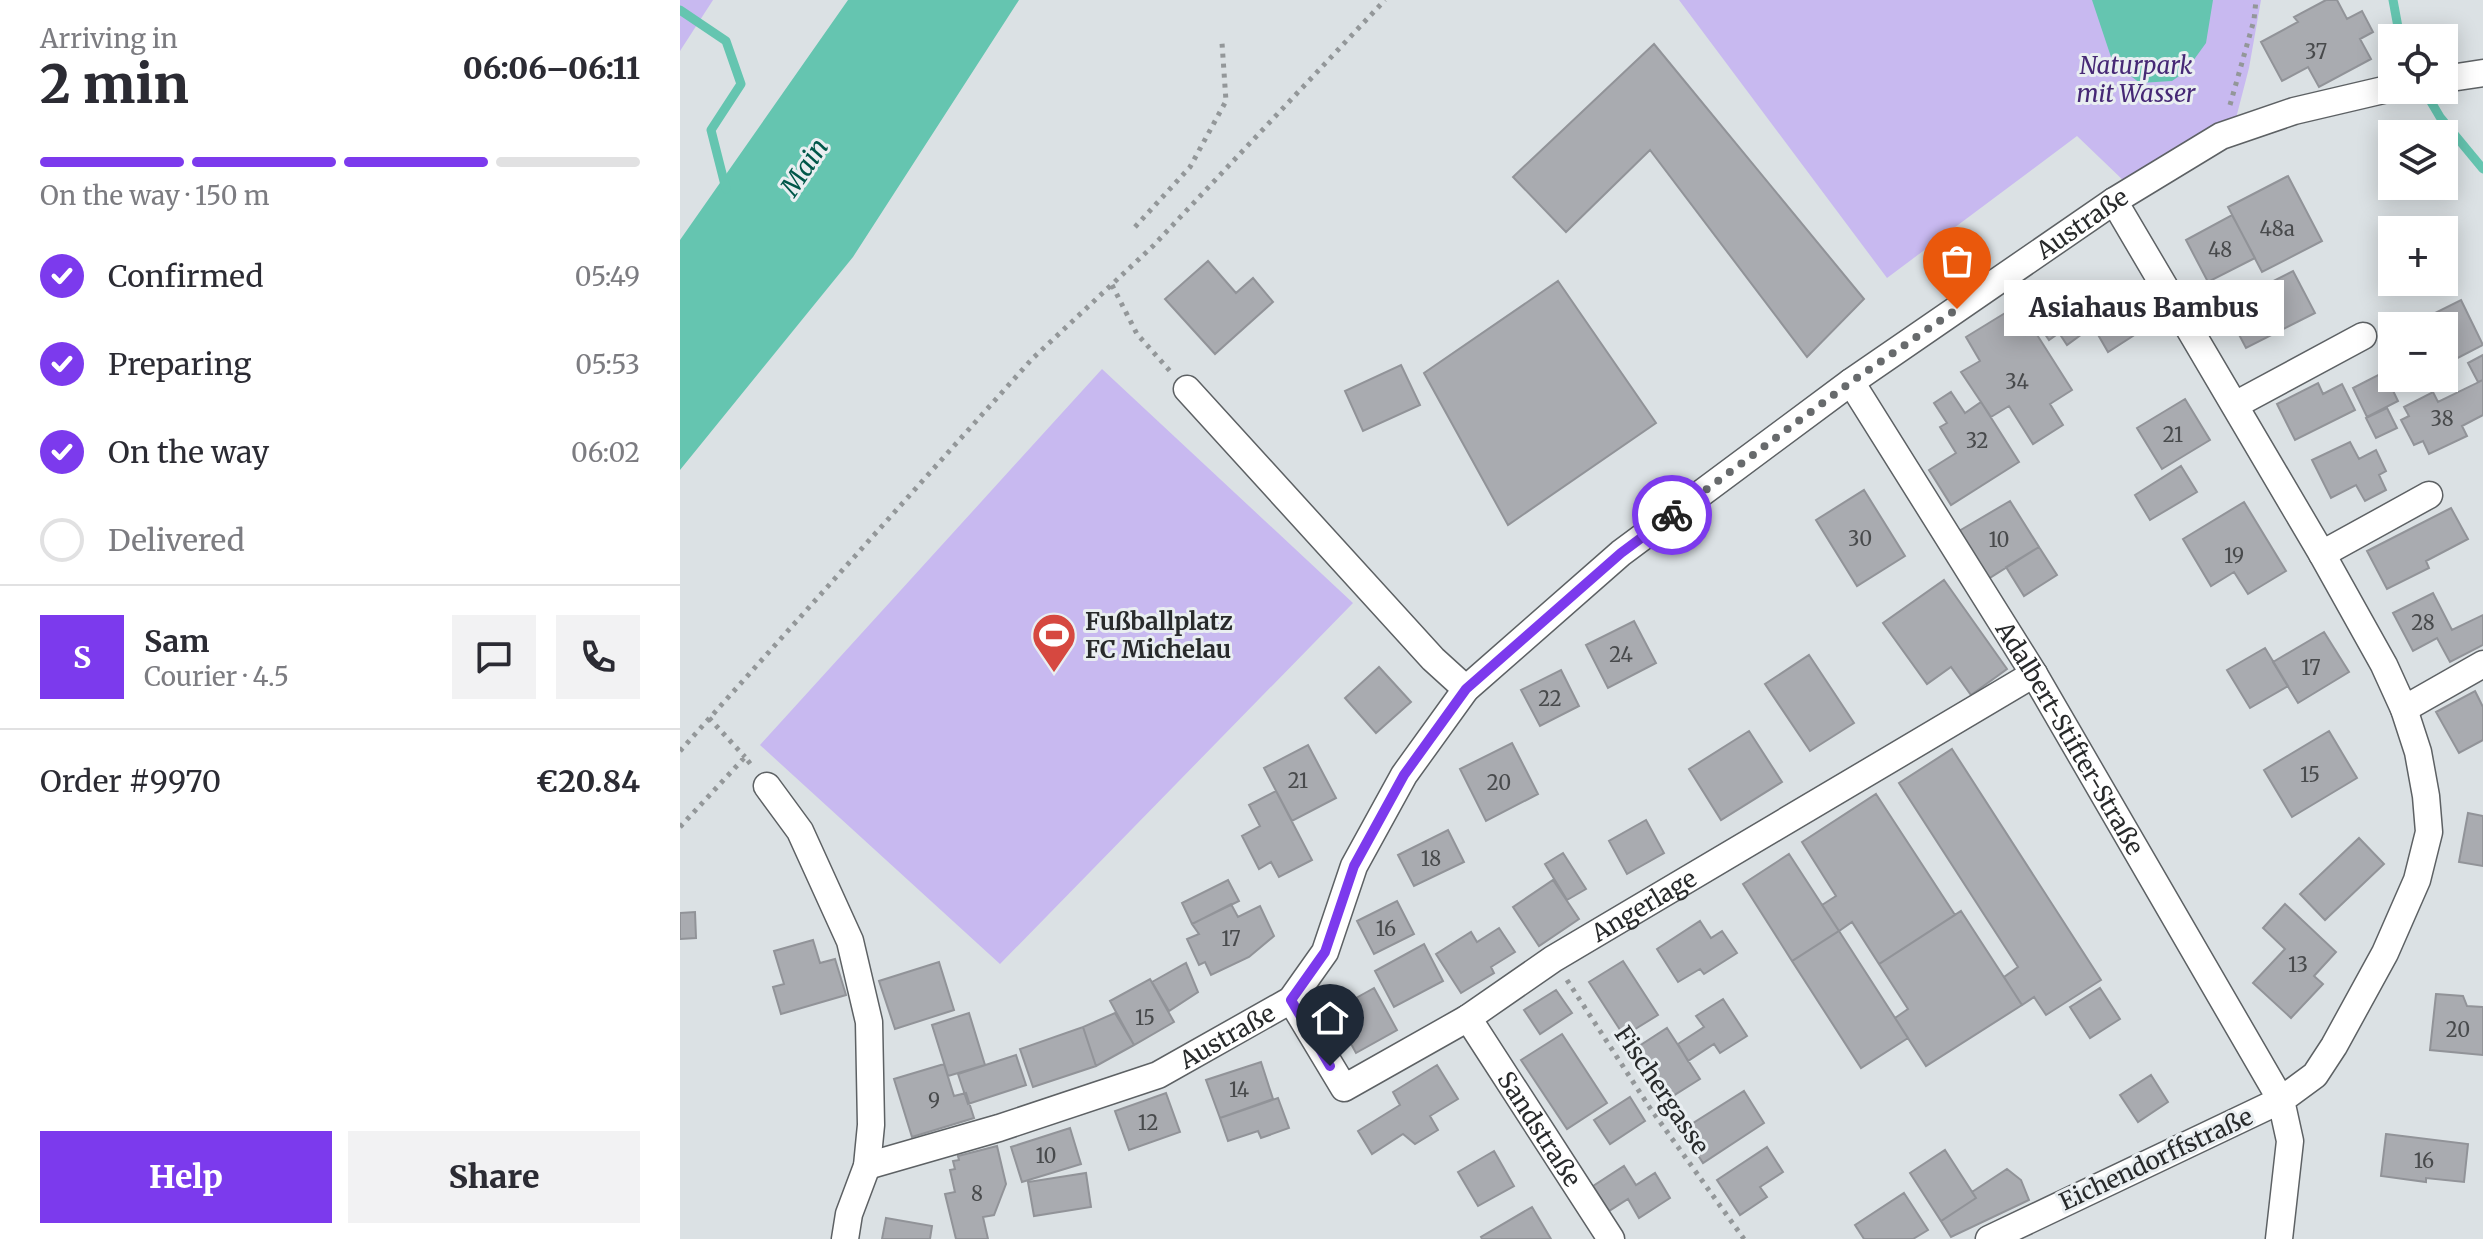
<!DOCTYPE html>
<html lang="en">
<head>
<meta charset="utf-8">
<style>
	body { margin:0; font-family:Merriweather,serif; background:#f2f2f3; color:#2b2b33; height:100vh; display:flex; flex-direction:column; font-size:30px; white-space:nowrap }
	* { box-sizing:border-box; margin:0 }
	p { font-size:26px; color:#7c7c81 }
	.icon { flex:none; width:44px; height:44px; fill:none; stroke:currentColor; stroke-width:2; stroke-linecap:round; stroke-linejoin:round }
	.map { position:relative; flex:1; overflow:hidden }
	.side { display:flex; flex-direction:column; background:#fff; width:680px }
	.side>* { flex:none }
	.controls { position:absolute; left:1698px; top:24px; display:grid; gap:16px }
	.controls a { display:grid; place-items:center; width:80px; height:80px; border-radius:0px; background:#fff; box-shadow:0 4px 20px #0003; font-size:40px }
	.pin { position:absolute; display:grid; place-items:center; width:68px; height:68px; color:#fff; margin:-82px -34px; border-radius:50% 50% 50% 0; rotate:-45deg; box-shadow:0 0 8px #0007 }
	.pin .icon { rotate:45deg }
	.courier { position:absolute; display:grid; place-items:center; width:80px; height:80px; margin:-40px; border:6px solid #7c3aed; border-radius:50%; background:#fff; color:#222; box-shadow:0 2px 10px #0007 }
	.bubble { position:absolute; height:56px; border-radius:0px; background:#fff; box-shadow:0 4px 20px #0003; font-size:26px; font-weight:800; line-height:56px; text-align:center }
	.head em { font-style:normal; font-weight:800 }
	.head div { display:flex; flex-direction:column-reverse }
	.head { display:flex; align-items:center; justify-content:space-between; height:136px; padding:0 40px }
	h1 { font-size:52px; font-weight:800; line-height:60px }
	.bar { display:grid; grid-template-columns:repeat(4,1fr); gap:12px 8px; align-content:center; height:96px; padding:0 40px }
	.bar i { height:10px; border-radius:6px; background:#e1e1e2 }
	.bar .current { background:#7c3aed }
	.bar p { grid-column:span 4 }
	.line { display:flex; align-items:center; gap:20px; padding:0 40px; border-top:2px solid #e1e1e2 }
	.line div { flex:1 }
	.round { display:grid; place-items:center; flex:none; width:84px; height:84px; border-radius:0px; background:#f2f2f3 }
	ol { padding:0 40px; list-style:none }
	li { display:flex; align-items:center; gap:24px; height:88px }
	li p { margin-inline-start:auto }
	li .icon { padding:8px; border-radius:50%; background:#7c3aed; color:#fff; stroke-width:4 }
	li:last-child { color:#7c7c81 }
	li i { width:44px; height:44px; border:4px solid #e1e1e2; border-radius:50% }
	.cta { display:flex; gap:16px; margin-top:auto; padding:16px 40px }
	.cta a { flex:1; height:92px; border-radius:0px; background:#7c3aed; color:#fff; font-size:32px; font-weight:800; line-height:92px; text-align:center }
	.cta a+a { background:#f2f2f3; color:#2b2b33 }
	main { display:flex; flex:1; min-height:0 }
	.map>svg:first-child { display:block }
</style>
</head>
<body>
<main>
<section class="side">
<div class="head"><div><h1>2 min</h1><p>Arriving in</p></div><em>06:06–06:11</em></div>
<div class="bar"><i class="current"></i><i class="current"></i><i class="current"></i><i></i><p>On the way · 150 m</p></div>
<ol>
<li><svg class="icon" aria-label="check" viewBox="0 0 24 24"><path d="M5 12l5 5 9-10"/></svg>Confirmed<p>05:49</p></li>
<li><svg class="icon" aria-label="check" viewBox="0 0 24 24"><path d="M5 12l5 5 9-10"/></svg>Preparing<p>05:53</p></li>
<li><svg class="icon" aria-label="check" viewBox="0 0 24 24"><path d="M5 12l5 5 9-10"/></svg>On the way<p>06:02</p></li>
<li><i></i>Delivered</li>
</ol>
<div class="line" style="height:144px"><b class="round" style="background:#7c3aed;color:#fff">S</b><div><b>Sam</b><p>Courier · 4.5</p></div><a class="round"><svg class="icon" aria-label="chat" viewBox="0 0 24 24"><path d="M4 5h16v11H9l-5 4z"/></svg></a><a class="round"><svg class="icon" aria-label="phone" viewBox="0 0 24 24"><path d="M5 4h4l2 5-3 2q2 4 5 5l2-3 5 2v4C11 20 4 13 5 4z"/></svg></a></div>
<div class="line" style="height:104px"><div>Order #9970</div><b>€20.84</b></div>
<div class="cta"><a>Help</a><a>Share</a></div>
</section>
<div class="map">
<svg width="1803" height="1239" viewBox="0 0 1803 1239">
	<rect width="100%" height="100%" fill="#dbe1e4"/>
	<path fill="#c8b9f0" d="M0 0H33L0 51Z
		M999 0H1581L1569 68 1555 122 1446 183 1397 136 1207 278Z
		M422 369 673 603 320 964 80 745Z"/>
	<path fill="#65c5b0" d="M168 0H339L173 257 0 470V240Z
		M1412 0H1533L1526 43 1505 72 1492 81 1460 83 1433 63Z"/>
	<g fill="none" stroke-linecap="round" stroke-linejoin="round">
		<path stroke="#65c5b0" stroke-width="9" d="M1713 0 1720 38
			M0 10 46 41 61 84 31 130 46 189
			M1744 90 1760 117 1803 169"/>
	</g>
	<path fill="#a9abb0" stroke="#919398" stroke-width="2" d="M1646 0H1657L1667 19 1682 11 1693 32 1680 39 1691 59 1639 87 1628 67 1602 81 1581 42 1618 22 1614 17Z
		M974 44 1184 299 1127 357 970 150 886 232 833 177Z
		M1608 176 1642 241 1582 272 1548 207Z
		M1552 215 1575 258 1528 282 1506 240Z
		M528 261 556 293 573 278 593 302 535 354 485 299Z
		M1613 271 1635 313 1566 348 1544 306Z
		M878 281 976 423 828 525 744 373Z
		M1384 286 1413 326 1387 345 1379 333 1369 340 1349 311Z
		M1781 300 1803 345 1764 365V326H1741L1739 321Z
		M1439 308 1456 334 1428 352 1413 326Z
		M1330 310 1346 335 1354 330 1392 390 1370 404 1383 425 1353 444 1329 406 1311 417 1281 372 1300 361 1286 337Z
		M1712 343V373L1700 349Z
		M1803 355V380L1798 382 1788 363Z
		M721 365 740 405 683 431 665 391Z
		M1704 372 1718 401 1687 417 1673 388Z
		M1715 378H1738L1719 387Z
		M1803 380V415L1782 426 1787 436 1749 454 1743 441 1734 445 1721 420 1729 416 1724 407 1753 392 1758 402Z
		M1638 383 1643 394 1662 384 1675 410 1615 440 1597 404Z
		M1271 392 1285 413 1301 402 1339 462 1271 505 1249 470 1276 453 1260 427 1267 423 1254 403Z
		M1505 399 1530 440 1482 469 1457 428Z
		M1707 408 1717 428 1696 438 1686 418Z
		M1670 442 1679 459 1696 450 1706 471 1699 475 1706 490 1685 501 1676 485 1651 498 1632 460Z
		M1501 466 1517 492 1470 520 1455 495Z
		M1184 490 1225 556 1177 586 1136 520Z
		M1330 501 1359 547 1308 579 1279 531Z
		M1564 502 1606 571 1568 594 1554 572 1531 586 1503 539Z
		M1771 508 1788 539 1746 561 1749 568 1707 589 1687 551Z
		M1359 547 1377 575 1344 596 1326 567Z
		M1264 580 1327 669 1291 695 1271 667 1247 684 1203 623Z
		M1753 593 1772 630 1803 615V645L1770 662 1757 638 1733 651 1713 613Z
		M954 621 976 663 928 688 906 645Z
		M1644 632 1669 672 1618 703 1593 662Z
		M1585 648 1608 686 1570 708 1547 670Z
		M1129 655 1174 723 1130 751 1085 684Z
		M699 667 731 702 696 733 665 698Z
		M881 670 899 706 860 726 841 690Z
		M1795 691 1803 707V740L1779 753 1756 712Z
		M1069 731 1102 782 1041 820 1009 769Z
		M1649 731 1677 778 1612 817 1584 770Z
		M832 743 858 794 806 821 780 769Z
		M628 745 656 798 612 821 584 768Z
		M1272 749 1421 980 1366 1015 1354 997 1342 1005 1324 977 1338 967 1219 783Z
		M596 791 632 860 599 877 591 862 579 869 562 836 580 826 569 805Z
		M1196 794 1275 915 1199 964 1172 922 1159 931 1142 905 1156 896 1122 842Z
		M1788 813 1803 816V866L1779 862Z
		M966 820 984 853 947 874 929 841Z
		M768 830 784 862 734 886 718 855Z
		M1679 838 1704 864 1645 920 1620 894Z
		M883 853 906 889 887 900 865 864Z
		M1109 854 1159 931 1112 961 1063 884Z
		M548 880 559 901 512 924 502 903Z
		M873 880 899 919 859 946 833 907Z
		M717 901 734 934 694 954 677 921Z
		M551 904 558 917 580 906 594 936 569 957 531 975 525 962 519 965 507 939 519 934 512 924Z
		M1605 904 1656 952 1634 976 1643 984 1611 1018 1573 983 1605 949 1583 928Z
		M1281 911 1342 1005 1246 1066 1215 1018 1228 1009 1199 964Z
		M15 912 16 938 0 939V913Z
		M1020 921 1031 938 1042 931 1057 953 1024 974 1020 969 998 982 977 949Z
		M819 928 835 952 811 967 814 973 781 993 756 954 791 932 797 942Z
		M1159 931 1228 1038 1181 1068 1112 961Z
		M133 940 140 963 155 959 166 995 101 1014 93 987 104 984 94 951Z
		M744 944 763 981 714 1007 695 971Z
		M943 961 978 1015 944 1036 909 982Z
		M259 962 274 1010 215 1029 199 981Z
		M506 963 518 992 489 1011 472 982Z
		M470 979 494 1022 454 1045 430 1001Z
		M694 988 717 1030 676 1053 653 1011Z
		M1420 988 1440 1019 1410 1038 1390 1007Z
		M876 990 892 1013 860 1034 844 1010Z
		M1756 994 1783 996 1787 1006 1803 1007V1055L1750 1050Z
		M1043 999 1067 1036 1040 1053 1034 1044 1008 1061 998 1044 1024 1027 1016 1016Z
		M289 1013 305 1065 268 1076 252 1025Z
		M435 1013 454 1045 416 1066 403 1027Z
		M403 1027 416 1066 353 1087 340 1049Z
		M987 1028 1020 1079 988 1099 956 1048Z
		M882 1034 927 1103 887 1129 841 1060Z
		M336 1055 346 1085 288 1104 278 1074Z
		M581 1062 593 1099 540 1118 526 1080Z
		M264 1064 274 1096 286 1093 294 1118 232 1137 214 1079Z
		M757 1065 778 1099 750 1116 758 1130 735 1144 723 1134 692 1154 678 1131 720 1105 713 1092Z
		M1471 1075 1488 1102 1458 1122 1440 1095Z
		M1064 1091 1084 1123 1023 1163 1002 1130Z
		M486 1093 500 1132 449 1150 435 1111Z
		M950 1097 965 1121 930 1144 914 1120Z
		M598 1098 609 1128 581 1138 578 1131 548 1141 540 1118Z
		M390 1128 401 1164 342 1182 331 1147Z
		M1706 1134 1788 1144 1784 1182 1746 1178V1182L1701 1176Z
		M317 1146 326 1184 314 1215 303 1217 308 1239H276L265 1194 275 1192 270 1170 275 1169 273 1161 279 1160 278 1156Z
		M1087 1147 1103 1172 1080 1187 1087 1197 1060 1215 1037 1180Z
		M1265 1150 1296 1198 1261 1221 1230 1173Z
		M814 1151 834 1186 798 1206 778 1172Z
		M944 1166 956 1185 975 1173 990 1198 959 1218 948 1199 929 1211 913 1186Z
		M1327 1169 1341 1180 1349 1200 1271 1237 1261 1221 1296 1198 1292 1192Z
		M406 1173 411 1207 354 1216 348 1182Z
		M1224 1193 1248 1230 1233 1239H1184L1175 1225Z
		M852 1207 871 1239H802L801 1237Z
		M206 1218 252 1226 250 1239H202Z"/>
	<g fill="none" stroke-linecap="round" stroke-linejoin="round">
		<g stroke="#5d6164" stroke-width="29">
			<g id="minor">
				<path d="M1764 79 1803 73"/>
				<path d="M1434 201 1642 554 1704 665 1724 709 1738 752 1746 796 1749 832 1737 880 1705 953 1654 1046 1635 1075 1601 1100 1610 1141 1599 1239"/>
				<path id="s1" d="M1171 382 1354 674 1601 1100 1309 1239"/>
				<path d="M507 389 753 659 786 689"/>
				<path d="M1555 405 1683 336"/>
				<path d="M1642 554 1749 495"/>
				<path d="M1724 709 1803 664"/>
				<path d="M87 786 120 831 170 941 189 1022 191 1125 187 1166 169 1214 165 1239"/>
				<path id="s2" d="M611 1000 664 1088 788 1018 873 959 1354 674"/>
				<path id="s3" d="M788 1018 931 1239"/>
				<path id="s4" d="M187 1166 319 1128 478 1075 611 1000 645 952 674 866 724 775 786 689 941 553 1171 382 1434 201 1541 136 1614 111 1712 88"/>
			</g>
		</g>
		<path stroke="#939799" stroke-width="5" stroke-dasharray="4 6" stroke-linecap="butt" d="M1550 105 1574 20 1576 0
			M455 227 510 167 546 101 542 43
			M432 285 457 334 490 371
			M29 718 65 757
			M0 751 352 359 473 246 705 0
			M0 827 65 757 72 766
			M887 980 970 1108 1064 1239"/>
		<use href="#minor" stroke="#fff" stroke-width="26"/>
	</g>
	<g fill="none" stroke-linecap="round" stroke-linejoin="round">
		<path stroke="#676a6c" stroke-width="8" stroke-dasharray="0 14.4" d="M992 515 1171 382 1277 309"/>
		<path stroke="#7c3aed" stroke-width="10" d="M650 1066 611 1000 645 952 674 866 724 775 786 689 941 553 992 515"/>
	</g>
	<defs>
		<g id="stadium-pin" transform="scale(2.3)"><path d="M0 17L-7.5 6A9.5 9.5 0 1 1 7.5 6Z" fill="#d64840" stroke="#e9eef1"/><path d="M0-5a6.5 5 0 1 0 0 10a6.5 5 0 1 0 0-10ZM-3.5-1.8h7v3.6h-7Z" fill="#fff"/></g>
	</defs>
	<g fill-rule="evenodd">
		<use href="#stadium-pin" x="374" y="635"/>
	</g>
	<g text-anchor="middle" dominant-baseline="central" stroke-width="6" stroke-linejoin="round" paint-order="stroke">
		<g font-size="20" fill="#484a4c">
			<text x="1636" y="51">37</text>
			<text x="1597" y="228">48a</text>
			<text x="1540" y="249">48</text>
			<text x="1337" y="381">34</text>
			<text x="1762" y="418">38</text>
			<text x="1493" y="434">21</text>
			<text x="1297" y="440">32</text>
			<text x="1180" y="538">30</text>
			<text x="1319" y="539">10</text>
			<text x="1554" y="555">19</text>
			<text x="1743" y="622">28</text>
			<text x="941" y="654">24</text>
			<text x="1631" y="667">17</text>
			<text x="870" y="698">22</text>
			<text x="1630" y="774">15</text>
			<text x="618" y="780">21</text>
			<text x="819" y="782">20</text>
			<text x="751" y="858">18</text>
			<text x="706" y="928">16</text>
			<text x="551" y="938">17</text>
			<text x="1618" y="964">13</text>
			<text x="465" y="1017">15</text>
			<text x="1778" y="1029">20</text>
			<text x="559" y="1089">14</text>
			<text x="254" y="1100">9</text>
			<text x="468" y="1122">12</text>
			<text x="366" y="1155">10</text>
			<text x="1744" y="1160">16</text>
			<text x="297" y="1193">8</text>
		</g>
		<g font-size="24" font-style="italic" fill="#462875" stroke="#e9eef1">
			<text x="1456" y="65">Naturpark<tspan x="1456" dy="28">mit Wasser</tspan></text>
		</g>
		<g font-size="24" fill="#282a2b" stroke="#e9eef1">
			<text stroke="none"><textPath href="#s4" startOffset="1590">Austraße</textPath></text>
			<text stroke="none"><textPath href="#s1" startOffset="418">Adalbert-Stifter-Straße</textPath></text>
			<text stroke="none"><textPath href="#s2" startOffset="454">Angerlage</textPath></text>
			<text stroke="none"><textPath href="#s4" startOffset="384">Austraße</textPath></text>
			<text transform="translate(982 1090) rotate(56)">Fischergasse</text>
			<text stroke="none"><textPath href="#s3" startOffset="132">Sandstraße</textPath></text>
			<text transform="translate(1476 1159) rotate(-25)">Eichendorffstraße</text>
		</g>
		<g font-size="24" font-weight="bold" fill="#282a2b" stroke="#e9eef1" text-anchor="start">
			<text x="405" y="621">Fußballplatz<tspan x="405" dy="28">FC Michelau</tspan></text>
		</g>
		<g font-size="26" font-style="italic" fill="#005749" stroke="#e9eef1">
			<text transform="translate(124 167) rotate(-56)">Main</text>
		</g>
	</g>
</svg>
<div class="controls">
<a><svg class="icon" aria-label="locate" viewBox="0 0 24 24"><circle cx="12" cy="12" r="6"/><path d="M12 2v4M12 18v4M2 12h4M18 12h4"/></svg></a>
<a><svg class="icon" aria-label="layers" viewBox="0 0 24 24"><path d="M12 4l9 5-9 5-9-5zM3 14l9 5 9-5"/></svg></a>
<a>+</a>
<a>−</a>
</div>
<div class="pin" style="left:1277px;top:309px;background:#ea580c"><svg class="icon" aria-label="bag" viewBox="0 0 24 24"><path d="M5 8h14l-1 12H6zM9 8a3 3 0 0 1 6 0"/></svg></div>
<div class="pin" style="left:650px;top:1066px;background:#1f2937"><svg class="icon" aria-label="home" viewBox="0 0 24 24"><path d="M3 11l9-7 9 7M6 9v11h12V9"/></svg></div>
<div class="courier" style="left:992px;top:515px"><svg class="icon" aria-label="bike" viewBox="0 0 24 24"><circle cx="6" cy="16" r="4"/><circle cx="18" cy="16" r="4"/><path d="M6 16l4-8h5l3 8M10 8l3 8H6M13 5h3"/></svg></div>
<div class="bubble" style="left:1324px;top:280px;width:280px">Asiahaus Bambus</div>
</div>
</main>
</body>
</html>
